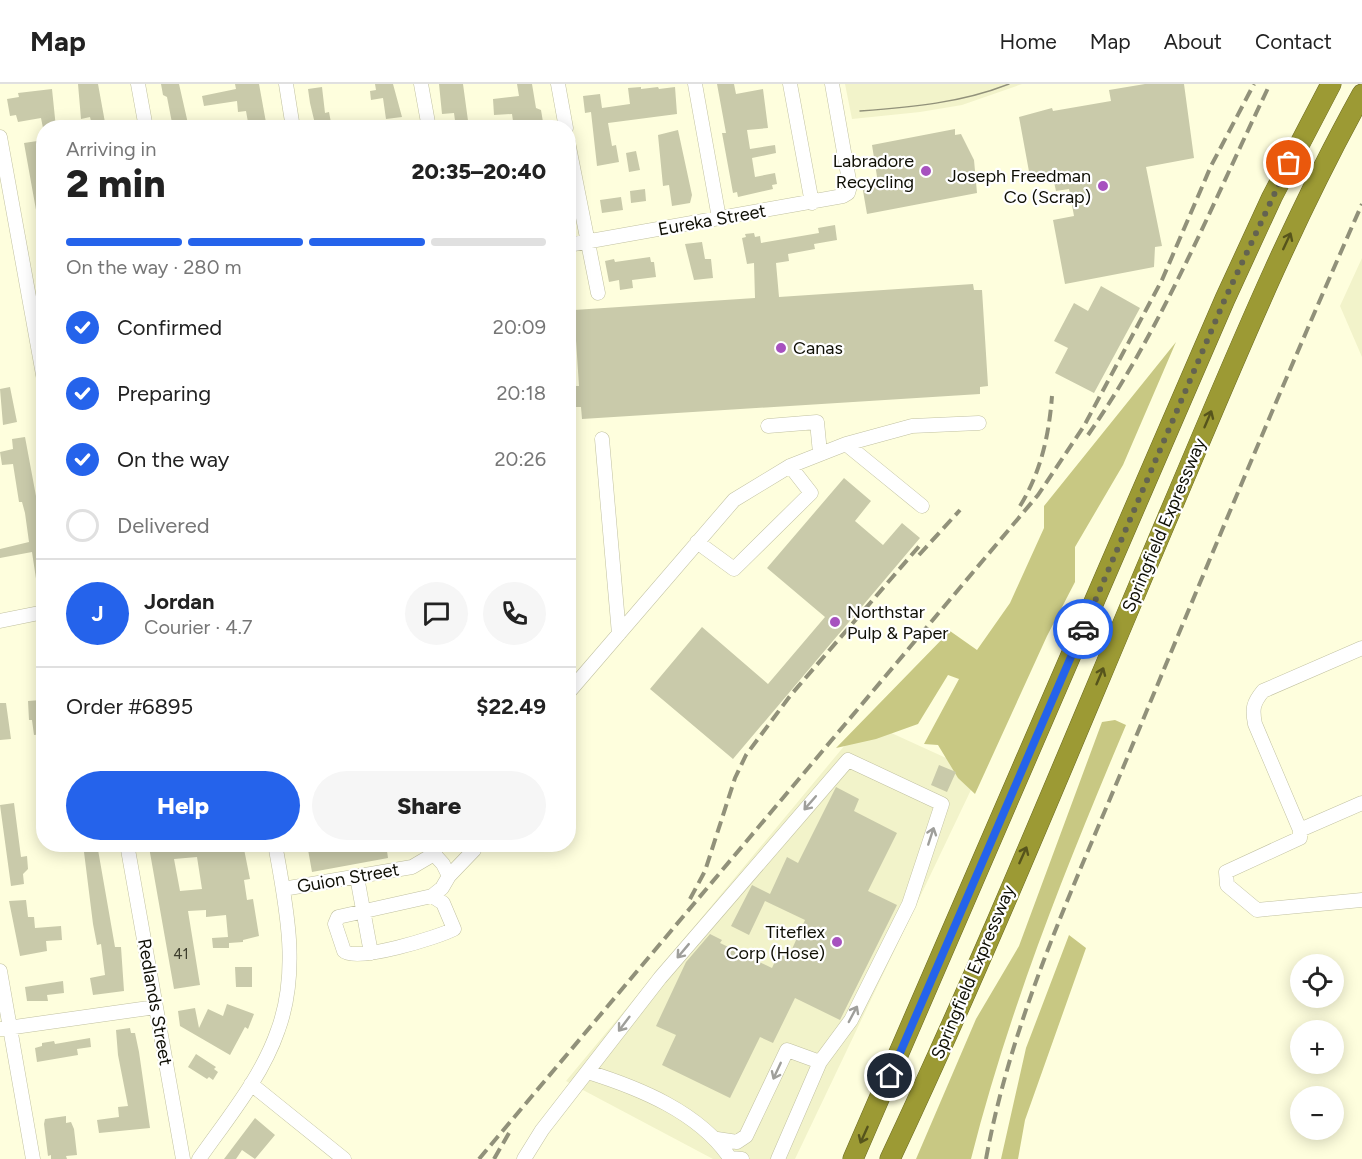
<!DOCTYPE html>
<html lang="en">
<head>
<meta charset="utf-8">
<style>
	body { margin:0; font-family:Figtree,sans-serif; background:#f6f6f6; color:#222; height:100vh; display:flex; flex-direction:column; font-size:22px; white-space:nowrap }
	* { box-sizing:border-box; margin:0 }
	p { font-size:20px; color:#767676 }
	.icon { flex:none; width:33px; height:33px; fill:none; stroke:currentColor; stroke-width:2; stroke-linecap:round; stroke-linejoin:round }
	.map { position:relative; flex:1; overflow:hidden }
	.drawer { position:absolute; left:36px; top:36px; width:540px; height:732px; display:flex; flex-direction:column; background:#fff; border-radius:24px; box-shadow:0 3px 15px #0003 }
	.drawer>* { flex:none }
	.buttons { position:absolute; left:1290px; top:870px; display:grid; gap:12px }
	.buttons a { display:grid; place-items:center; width:54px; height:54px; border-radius:50%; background:#fff; box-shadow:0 3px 15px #0003; font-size:30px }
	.pin { position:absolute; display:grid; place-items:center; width:51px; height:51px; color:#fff; margin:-26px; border:3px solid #fff; border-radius:50%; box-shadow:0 2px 6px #0007 }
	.courier { position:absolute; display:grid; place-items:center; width:60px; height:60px; margin:-30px; border:4px solid #2563eb; border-radius:50%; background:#fff; color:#222; box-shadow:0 2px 8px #0007 }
	.summary em { font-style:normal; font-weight:800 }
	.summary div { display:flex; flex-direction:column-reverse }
	.summary { display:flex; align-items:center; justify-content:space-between; height:102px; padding:0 30px }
	h1 { font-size:39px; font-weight:800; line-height:45px }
	.bar { display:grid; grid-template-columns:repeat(4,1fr); gap:9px 6px; align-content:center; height:72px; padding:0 30px }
	.bar i { height:8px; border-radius:4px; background:#e0e0e0 }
	.bar .selected { background:#2563eb }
	.bar p { grid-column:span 4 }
	.line { display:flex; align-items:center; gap:15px; padding:0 30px; border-top:2px solid #e0e0e0 }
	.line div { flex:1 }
	.round { display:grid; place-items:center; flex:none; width:63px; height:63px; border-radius:32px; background:#f6f6f6 }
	ol { padding:0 30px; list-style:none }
	li { display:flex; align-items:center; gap:18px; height:66px }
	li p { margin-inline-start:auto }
	li .icon { padding:6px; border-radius:50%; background:#2563eb; color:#fff; stroke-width:4 }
	li:last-child { color:#767676 }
	li i { width:33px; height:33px; border:3px solid #e0e0e0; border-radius:50% }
	.cta { display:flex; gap:12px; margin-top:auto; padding:12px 30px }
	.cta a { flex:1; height:69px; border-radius:36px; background:#2563eb; color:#fff; font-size:24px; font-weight:800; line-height:69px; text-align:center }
	.cta a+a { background:#f6f6f6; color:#222 }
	header { display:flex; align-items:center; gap:36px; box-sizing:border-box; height:84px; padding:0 30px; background:#fff; border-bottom:2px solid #e0e0e0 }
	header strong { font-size:28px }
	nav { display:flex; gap:33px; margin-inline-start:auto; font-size:21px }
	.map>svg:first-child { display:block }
</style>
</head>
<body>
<header>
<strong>Map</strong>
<nav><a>Home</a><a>Map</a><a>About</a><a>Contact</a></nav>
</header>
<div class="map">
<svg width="1362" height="1075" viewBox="0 0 1362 1075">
	<rect width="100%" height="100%" fill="#fefedd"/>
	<path fill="#f2f3ca" d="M845 0H1022L962 21 920 28 852 35Z
		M1362 174V273L1340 222Z
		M865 637 979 689 795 1075H713L566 997Z"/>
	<path fill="#c8c883" d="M1176 258 1123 381 1075 463V498L1047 552 975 710 958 694 938 661 924 660 959 595 948 591 918 640 876 655 836 664 950 547 977 566 1010 519 1044 444V422Z
		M1115 636 1126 641C1066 783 1009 925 971 1075H916L976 935 1019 862 1102 638Z
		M1069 851 1086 864 1025 1036 1018 1075H1001L1026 964Z"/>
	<path fill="#c9caaa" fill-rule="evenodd" d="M78 0H98L106 44H95L94 36 91 37 90 33 81 35Z
		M161 0H179L189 44H173L167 13 163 11Z
		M235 0H259L267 44H249L246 27 238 28 237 17 204 22 202 12 236 5Z
		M375 0H393L402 33 386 35 383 14 371 16 370 7 376 6Z
		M439 0H463L469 44H456L454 29 442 30Z
		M517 0H532L536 24 541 26 543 38 540 41 514 44 512 30 494 31 493 15 519 12Z
		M717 0H734L736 10 763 5 768 44 747 46 750 65 775 61 776 69 752 74 755 93 775 89 777 100 772 101 773 105 738 113 737 108 733 109 722 49H726Z
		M1145 0H1184L1194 74 1146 83 1162 162 1155 163 1154 183 1065 200 1053 136 1074 132 1069 105 1056 107 1052 89 1030 93 1019 33 1052 24 1053 27 1111 17 1109 6Z
		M322 3 325 29 329 28 332 44H316L310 19 308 5Z
		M641 3V5L658 3 659 5 675 3 677 30 608 39 612 62 616 61 619 78 597 82 591 28 585 29 583 12 600 10 602 24 630 20 628 4Z
		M52 5 56 44H43L41 34 18 38 16 31 10 32 7 15 19 13 18 9Z
		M955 45V51L961 50 974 76 977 109 867 130 862 101 878 99 872 61Z
		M678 46 692 111 690 119 672 122 669 101 663 102 658 51Z
		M44 56V137H38L24 59Z
		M636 67 640 86 629 88 626 69Z
		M645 105 646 117 631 119 630 107Z
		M621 113 623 126 602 129 600 116Z
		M835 141 837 156 814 160 815 165 788 170 789 177 776 179 779 213 973 200 974 206H982L988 302 980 303V310L582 335 581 323H568V302H579L574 226 755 214 754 179 747 180 742 154 746 153 745 150 754 149 755 153 760 152 761 159 819 149 818 144Z
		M702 158 705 175H711L713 194 694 196 685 160Z
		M650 173 651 178H654L656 193 632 196 633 204 620 206 619 196 609 198 605 177 614 175 615 178Z
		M1101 202 1140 224 1094 309 1055 289 1068 264 1054 257 1074 219 1088 227Z
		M10 303 17 338 3 341 0 305Z
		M25 353 44 455V508H38L32 468 0 474V465L29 458 25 429 22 418H19L13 380 2 381 0 368 13 365 12 355Z
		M844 394 871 417 855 437 883 461 902 439 920 454 733 675 650 605 702 543 768 600 825 533 767 484Z
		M41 616 44 650 34 651 32 636H29L28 617Z
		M0 619H6L11 655 0 656Z
		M939 681 956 688 947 708 931 701Z
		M836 703 859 715 854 727 897 749 868 807 897 821 840 936 795 914 773 959 760 953 730 1014 662 981 676 951 656 942 686 878 710 850 722 856 720 859 772 884 779 869 788 874 805 836 765 817 749 851 731 842 752 801 770 810 787 773 798 779Z
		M14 719 21 773 27 772 28 785 23 790 24 800 11 802 0 721Z
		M83 760H97L115 863H121L124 907 93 911 90 894 105 891 101 860 97 861 93 840Z
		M152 760H174L175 766 195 764V760H243L250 795 244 796 247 816 253 815 259 852 243 856V858L229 859V864H213L212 854 228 853 226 831 206 833V826L188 827 200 901 174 905 149 763ZM197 773 202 805 180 807 174 775Z
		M307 760H386L388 774 312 788Z
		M26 816 28 833H34L35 844 61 842 62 856 46 857 47 867 20 872 9 817Z
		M235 883H252V903H236Z
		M63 897 64 909 47 911 48 917H27L25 903Z
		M227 920 254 930 248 945 245 943 230 971 180 942 178 927 195 924 199 944 208 925 223 932Z
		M130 944 131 949H135L139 968 150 1044 99 1049 97 1036 119 1033 118 1023 128 1022 118 971 116 946Z
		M90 954 91 963 77 965 78 971 37 978 35 964 42 962V959L54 957 55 960Z
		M196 970 216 983 214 985 218 988 213 996 209 993 207 995 188 983Z
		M66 1032V1039L71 1038 74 1045 77 1071 66 1072 67 1075H51V1071L48 1072 44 1040 45 1035Z
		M255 1034 275 1051 255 1075 242 1066 236 1075H224Z"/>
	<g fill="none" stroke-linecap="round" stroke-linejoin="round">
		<g stroke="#c1c1a1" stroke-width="15">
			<path id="minor" d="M138 0 146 44
				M286 0 293 44
				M421 0 429 44
				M558 0 566 44
				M695 0 719 134
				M790 0 812 119
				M0 53 44 296
				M568 58 598 209
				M568 161 843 112 848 109 850 102 832 0
				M768 342 817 338 820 369
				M602 355 619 550
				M846 360 922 422
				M697 458 734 485 811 409 790 382
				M0 537 44 528
				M1362 564 1263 607C1253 619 1252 625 1255 640L1300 746V754L1226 788 1227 801 1257 826 1362 816
				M568 609 734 416 790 382 846 360 912 342 979 339
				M1300 746 1362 719
				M127 760 183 1075
				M449 792 474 766 476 760
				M357 793 371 869
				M283 805 412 783 429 773 440 760
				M432 812 443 819 454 845C439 853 355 879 344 867L335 840 338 833Z
				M432 812 442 804 449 792 443 780 433 769
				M0 887 33 1075
				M0 945 156 923
				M588 988C639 1004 699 1028 730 1074L742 1075
				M251 1000 344 1075
				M717 1055 737 1058 746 1052 787 966 820 978
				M199 1075C227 1035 262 993 278 946 300 886 286 821 275 760
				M524 1075 542 1046 660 894 848 676 942 720 909 820 851 936 820 978 778 1075"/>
		</g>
		<g stroke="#6b6924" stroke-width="21">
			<path id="highway" d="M853 1075 1225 215 1272 113 1331 0
				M890 1075C989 865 1076 649 1167 435 1228 292 1286 147 1362 10"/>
		</g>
		<use href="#minor" stroke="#fff" stroke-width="14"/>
		<use href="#highway" stroke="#9c9a34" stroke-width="20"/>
		<path stroke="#91917a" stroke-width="1.5" d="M860 27C912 23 961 19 1009 0"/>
		<path stroke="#91917a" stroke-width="4" stroke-dasharray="12 6" stroke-linecap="butt" d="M1088 351C1163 243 1213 118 1270 0
			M1020 422C1041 388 1049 351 1052 312
			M919 471 960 426
			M690 815 705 787 735 694 746 671 790 612 921 460
			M479 1075 1038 411 1084 342 1162 196 1211 82 1254 0
			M494 1075 509 1049
			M986 1075C1012 933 1075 800 1130 667 1206 484 1282 301 1362 120"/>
	</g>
	<defs><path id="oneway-shaft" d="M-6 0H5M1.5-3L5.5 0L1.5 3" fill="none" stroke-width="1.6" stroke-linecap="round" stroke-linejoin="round" transform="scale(1.5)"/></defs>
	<g stroke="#56541c">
		<use href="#oneway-shaft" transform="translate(1287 157) rotate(-65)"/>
		<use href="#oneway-shaft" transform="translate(1208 335) rotate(-67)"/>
		<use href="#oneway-shaft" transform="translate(1100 592) rotate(-67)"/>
		<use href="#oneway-shaft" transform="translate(1023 771) rotate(-66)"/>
		<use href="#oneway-shaft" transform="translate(864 1051) rotate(114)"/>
	</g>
	<g stroke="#9f9f9b">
		<use href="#oneway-shaft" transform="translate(810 719) rotate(131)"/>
		<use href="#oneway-shaft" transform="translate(931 752) rotate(-72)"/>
		<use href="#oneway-shaft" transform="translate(683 867) rotate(130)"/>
		<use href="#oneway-shaft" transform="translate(853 930) rotate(-62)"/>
		<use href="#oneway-shaft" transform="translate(624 940) rotate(127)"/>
		<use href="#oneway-shaft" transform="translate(777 987) rotate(115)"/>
	</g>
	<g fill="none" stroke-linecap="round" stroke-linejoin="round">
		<path stroke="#636351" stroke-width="6" stroke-dasharray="0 10.8" d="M1083 545 1225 215 1289 79"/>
		<path stroke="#2563eb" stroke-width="8" d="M890 992 1083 545"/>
	</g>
	<g fill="#a751bf" stroke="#fff" stroke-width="2">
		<circle cx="926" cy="87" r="6"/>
		<circle cx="1103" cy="102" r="6"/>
		<circle cx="781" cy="264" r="6"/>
		<circle cx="835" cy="538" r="6"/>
		<circle cx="837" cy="858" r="6"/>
	</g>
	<g text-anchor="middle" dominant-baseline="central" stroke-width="4.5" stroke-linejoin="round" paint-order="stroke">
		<g font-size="15" fill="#3e3e2e">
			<text x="181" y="870">41</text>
		</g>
		<g font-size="18" fill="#0f0f05" stroke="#fff" text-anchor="end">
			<text x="914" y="77">Labradore<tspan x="914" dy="21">Recycling</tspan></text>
			<text x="1091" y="92">Joseph Freedman<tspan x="1091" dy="21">Co (Scrap)</tspan></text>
			<text x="793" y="264" text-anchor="start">Canas</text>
			<text x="847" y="528" text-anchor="start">Northstar<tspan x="847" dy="21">Pulp &amp; Paper</tspan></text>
			<text x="825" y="848">Titeflex<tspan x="825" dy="21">Corp (Hose)</tspan></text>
		</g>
		<g font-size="18" fill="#0f0f05" stroke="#fff">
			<text transform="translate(712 136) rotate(-10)">Eureka Street</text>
			<text transform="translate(1164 441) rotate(-67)">Springfield Expressway</text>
			<text transform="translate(348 794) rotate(-10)">Guion Street</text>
			<text transform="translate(973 888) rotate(-67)">Springfield Expressway</text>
			<text transform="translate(155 918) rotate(80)">Redlands Street</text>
		</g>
	</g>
</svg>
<div class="buttons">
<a><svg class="icon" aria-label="locate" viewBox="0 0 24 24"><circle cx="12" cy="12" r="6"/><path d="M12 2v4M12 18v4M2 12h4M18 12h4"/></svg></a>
<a>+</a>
<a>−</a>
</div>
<div class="pin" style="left:1289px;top:79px;background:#ea580c"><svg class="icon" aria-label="bag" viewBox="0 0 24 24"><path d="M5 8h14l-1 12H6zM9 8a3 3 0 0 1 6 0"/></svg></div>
<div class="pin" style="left:890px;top:992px;background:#1f2937"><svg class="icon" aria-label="home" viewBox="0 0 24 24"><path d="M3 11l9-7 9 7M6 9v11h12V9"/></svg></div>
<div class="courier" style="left:1083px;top:545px"><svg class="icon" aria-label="car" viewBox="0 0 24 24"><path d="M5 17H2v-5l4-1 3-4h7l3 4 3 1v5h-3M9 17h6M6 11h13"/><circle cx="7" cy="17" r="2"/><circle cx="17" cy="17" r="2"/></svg></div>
<section class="drawer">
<div class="summary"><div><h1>2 min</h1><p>Arriving in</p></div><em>20:35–20:40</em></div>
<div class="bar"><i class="selected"></i><i class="selected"></i><i class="selected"></i><i></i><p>On the way · 280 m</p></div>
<ol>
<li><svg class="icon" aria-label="check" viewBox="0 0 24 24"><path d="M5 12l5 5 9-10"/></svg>Confirmed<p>20:09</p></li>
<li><svg class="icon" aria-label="check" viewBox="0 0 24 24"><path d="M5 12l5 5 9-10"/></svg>Preparing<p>20:18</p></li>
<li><svg class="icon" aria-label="check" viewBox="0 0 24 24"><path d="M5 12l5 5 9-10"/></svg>On the way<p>20:26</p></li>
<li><i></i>Delivered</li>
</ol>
<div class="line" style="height:108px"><b class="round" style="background:#2563eb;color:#fff">J</b><div><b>Jordan</b><p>Courier · 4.7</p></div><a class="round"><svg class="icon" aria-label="chat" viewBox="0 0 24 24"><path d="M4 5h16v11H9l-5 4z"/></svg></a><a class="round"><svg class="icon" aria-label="phone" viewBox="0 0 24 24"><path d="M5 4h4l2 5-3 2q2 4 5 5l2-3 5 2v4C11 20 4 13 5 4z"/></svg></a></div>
<div class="line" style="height:78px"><div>Order #6895</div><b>$22.49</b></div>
<div class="cta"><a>Help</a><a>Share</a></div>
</section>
</div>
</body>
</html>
